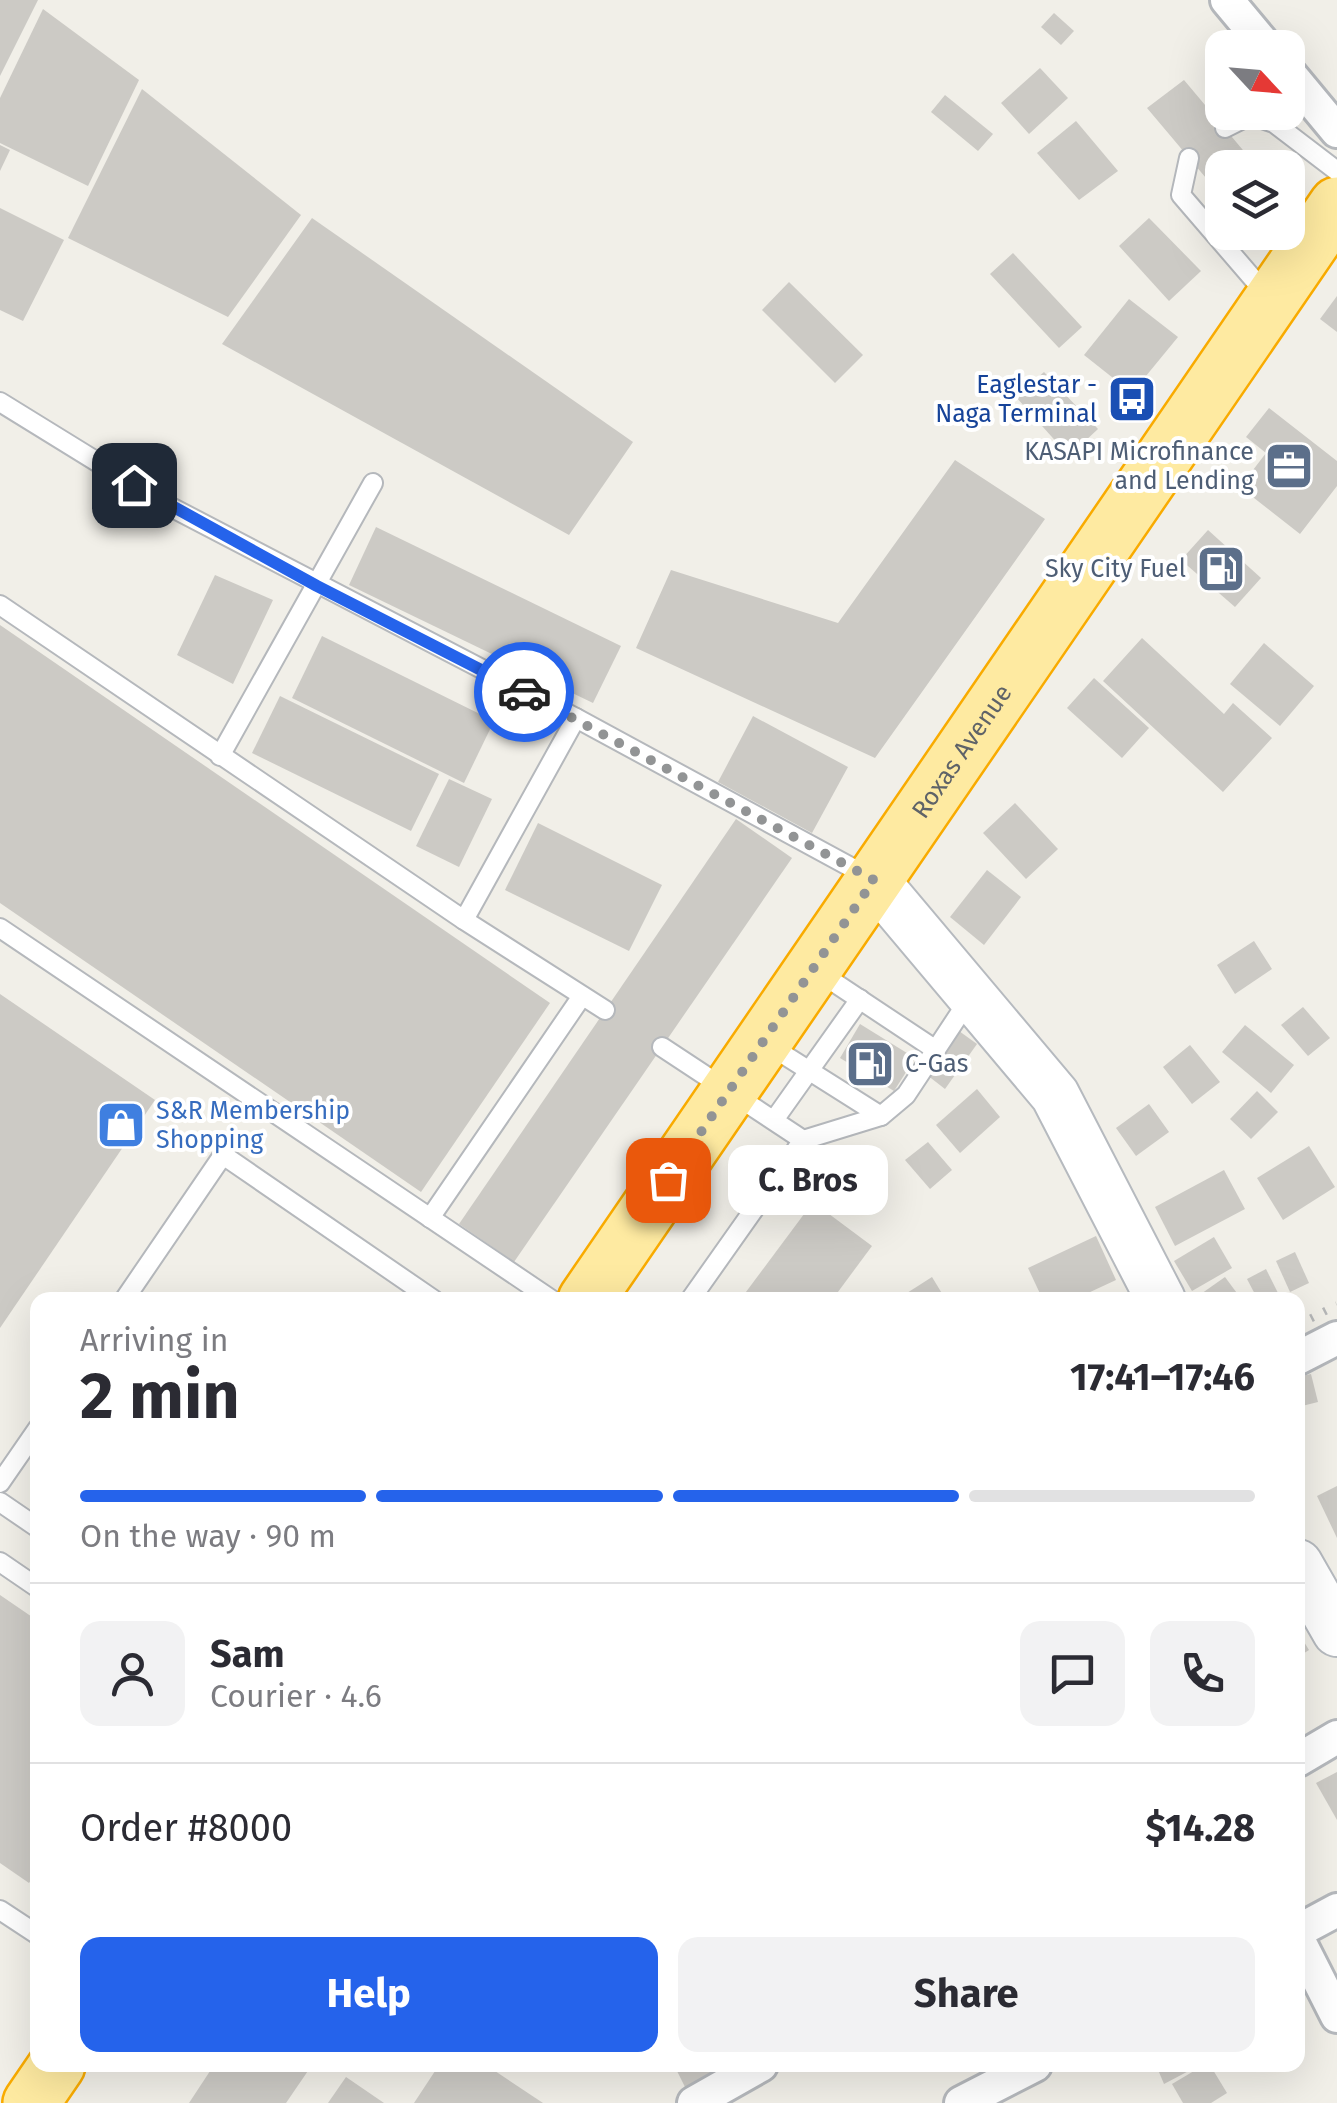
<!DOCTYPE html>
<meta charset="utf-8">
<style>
:root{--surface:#fff;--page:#f2f2f3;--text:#2b2b33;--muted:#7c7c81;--line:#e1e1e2;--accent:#2563eb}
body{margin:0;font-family:"Fira Sans",sans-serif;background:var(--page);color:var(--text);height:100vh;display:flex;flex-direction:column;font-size:38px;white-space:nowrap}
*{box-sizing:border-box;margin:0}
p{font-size:32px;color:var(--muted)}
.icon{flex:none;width:55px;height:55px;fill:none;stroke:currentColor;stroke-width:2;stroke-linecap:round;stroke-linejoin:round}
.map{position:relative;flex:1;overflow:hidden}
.details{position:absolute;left:30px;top:1292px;width:1275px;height:780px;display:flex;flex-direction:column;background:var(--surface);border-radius:20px;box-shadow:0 10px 40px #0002}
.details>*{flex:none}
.needle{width:65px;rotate:116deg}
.tools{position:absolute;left:1205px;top:30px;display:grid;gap:20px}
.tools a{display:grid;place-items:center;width:100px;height:100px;border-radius:20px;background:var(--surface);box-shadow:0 10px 40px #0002;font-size:50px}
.pin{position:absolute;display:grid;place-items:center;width:85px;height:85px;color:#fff;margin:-42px;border-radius:20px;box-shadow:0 5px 15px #0006}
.courier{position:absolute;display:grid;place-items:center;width:100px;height:100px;margin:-50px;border:8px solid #2563eb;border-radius:50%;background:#fff;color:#222;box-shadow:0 2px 12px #0007}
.bubble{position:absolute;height:70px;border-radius:20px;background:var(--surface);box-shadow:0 10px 40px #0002;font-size:32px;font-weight:700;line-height:70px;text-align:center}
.head em{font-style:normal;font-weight:700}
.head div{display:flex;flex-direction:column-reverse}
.head{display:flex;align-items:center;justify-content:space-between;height:170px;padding:0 50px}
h1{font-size:65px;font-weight:700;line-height:75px}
.bar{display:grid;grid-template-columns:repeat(4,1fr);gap:15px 10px;align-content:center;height:120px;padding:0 50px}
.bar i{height:12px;border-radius:8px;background:var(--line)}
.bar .current{background:var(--accent)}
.bar p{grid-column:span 4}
.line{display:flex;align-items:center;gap:25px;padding:0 50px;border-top:2px solid var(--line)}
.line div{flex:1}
.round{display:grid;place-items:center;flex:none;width:105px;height:105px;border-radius:20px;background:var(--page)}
.action{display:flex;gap:20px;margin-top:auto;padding:20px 50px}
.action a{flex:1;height:115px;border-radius:20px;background:var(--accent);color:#fff;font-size:40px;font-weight:700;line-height:115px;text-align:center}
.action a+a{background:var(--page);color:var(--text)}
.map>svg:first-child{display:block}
</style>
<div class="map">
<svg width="1337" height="2103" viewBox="0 0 1337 2103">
<rect width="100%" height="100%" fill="#f1efe8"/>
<g fill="#cccac5">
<polygon points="0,0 38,0 0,76"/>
<polygon points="43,9 139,80 88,186 0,143 0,98"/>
<polygon points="1054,13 1074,31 1061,45 1041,27"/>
<polygon points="1040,68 1068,98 1029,134 1001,103"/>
<polygon points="1184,80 1258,168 1222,168 1222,197 1147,108"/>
<polygon points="142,89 301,215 228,317 68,238"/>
<polygon points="945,95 993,134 978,151 931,112"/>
<polygon points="1076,121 1118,171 1079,200 1037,153"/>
<polygon points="0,145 10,150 0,171"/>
<polygon points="0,208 64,240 23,321 0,310"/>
<polygon points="312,218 633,442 569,535 222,344"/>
<polygon points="1149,218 1201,271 1169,301 1119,246"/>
<polygon points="1013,253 1082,327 1059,348 990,274"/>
<polygon points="789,282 863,355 835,383 762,310"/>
<polygon points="1337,296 1337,332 1320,319"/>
<polygon points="1129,299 1178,337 1132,393 1084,355"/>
<polygon points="1044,372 1098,429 1069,456 1016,397"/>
<polygon points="1269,408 1337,461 1337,486 1300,534 1240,487 1266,453 1246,437"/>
<polygon points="955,460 1045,519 875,758 636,648 671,570 838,623"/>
<polygon points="376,527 621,646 593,703 349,585"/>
<polygon points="1208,530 1261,578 1235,607 1181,560"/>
<polygon points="215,575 273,600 233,684 177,655"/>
<polygon points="0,625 550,1003 421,1192 0,903"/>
<polygon points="322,636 494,721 464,783 292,698"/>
<polygon points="1142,638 1224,714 1233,703 1272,738 1223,792 1103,681"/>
<polygon points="1264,643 1314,686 1280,726 1230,684"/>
<polygon points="1094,678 1149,728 1122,758 1067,708"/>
<polygon points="280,696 439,774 411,831 252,753"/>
<polygon points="753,716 848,767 812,833 718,782"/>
<polygon points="449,779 492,799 459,867 416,846"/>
<polygon points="1015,803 1058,849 1026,879 983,833"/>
<polygon points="736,819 792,858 514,1262 459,1224"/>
<polygon points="538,823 662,885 629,951 505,890"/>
<polygon points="987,870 1021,897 984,945 950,917"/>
<polygon points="1254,941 1272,969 1235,994 1217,965"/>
<polygon points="0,994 155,1100 0,1328"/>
<polygon points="1303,1007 1330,1038 1308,1056 1281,1025"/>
<polygon points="860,1024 915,1058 894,1091 840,1058"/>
<polygon points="1245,1025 1294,1065 1271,1093 1222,1052"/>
<polygon points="959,1031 977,1044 945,1089 927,1075"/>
<polygon points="1190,1045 1220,1082 1192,1104 1163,1067"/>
<polygon points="977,1089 1000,1117 960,1153 936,1125"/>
<polygon points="1257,1091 1278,1112 1251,1139 1230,1119"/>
<polygon points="1149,1104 1169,1132 1136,1156 1116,1128"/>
<polygon points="928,1142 952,1170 930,1189 905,1160"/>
<polygon points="1309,1146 1335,1187 1283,1220 1257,1178"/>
<polygon points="1224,1170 1245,1209 1175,1246 1155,1207"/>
<polygon points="813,1202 872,1246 832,1300 740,1300"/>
<polygon points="1096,1236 1116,1280 1073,1300 1043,1300 1028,1268"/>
<polygon points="1214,1237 1232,1268 1192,1291 1174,1261"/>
<polygon points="1295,1252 1309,1283 1290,1292 1276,1261"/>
<polygon points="1266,1269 1281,1299 1279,1300 1258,1300 1247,1279"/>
<polygon points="932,1277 946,1300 896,1300"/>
<polygon points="1225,1277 1242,1300 1201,1300 1198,1296"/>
<polygon points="1311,1374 1318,1402 1298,1407 1298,1377"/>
<polygon points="1337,1486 1337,1538 1317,1496"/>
<polygon points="0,1595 38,1621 38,1870 29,1883 0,1863"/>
<polygon points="1298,1632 1309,1650 1298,1657"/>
<polygon points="1337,1772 1337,1820 1316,1783"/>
<polygon points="214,2065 312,2065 286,2103 189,2103"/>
<polygon points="439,2065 486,2065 543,2103 414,2103"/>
<polygon points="674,2065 731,2065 690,2097"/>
<polygon points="1156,2065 1200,2065 1164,2084"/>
<polygon points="1204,2065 1210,2065 1227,2093 1211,2103 1183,2103 1172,2084"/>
<polygon points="346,2077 384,2103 328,2103"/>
</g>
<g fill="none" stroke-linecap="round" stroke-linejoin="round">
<g stroke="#b5b8bc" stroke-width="22">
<g id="service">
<polyline points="1225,128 1251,115 1274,123 1337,171"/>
<polyline points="1189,158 1181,195 1267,295"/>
<polyline points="0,402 167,505 576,718 869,877"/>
<polyline points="0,605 464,920 605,1010"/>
<polyline points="220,756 373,483"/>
<polyline points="464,920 576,718"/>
<polyline points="0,928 552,1300"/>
<polyline points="820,973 936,1050"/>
<polyline points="767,1044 881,1116"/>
<polyline points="662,1047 803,1140"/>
<polyline points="774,1120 860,999"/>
<polyline points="430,1218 582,996"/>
<polyline points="124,1300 223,1155 434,1300"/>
<polyline points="690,1300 803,1140 881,1116 906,1095 970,998"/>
<polyline points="0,1483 38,1428"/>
<polyline points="0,1502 38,1528"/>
<polyline points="0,1562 38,1588"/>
<polyline points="0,1910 38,1935"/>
</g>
</g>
<g stroke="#b5b8bc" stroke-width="38">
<g id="minor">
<polyline points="1227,0 1267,48"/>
<polyline points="1288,72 1337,131"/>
<polyline points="1298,1358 1337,1338"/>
<polyline points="1298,1760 1337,1737"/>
<polyline points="1298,1931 1337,1910"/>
<polyline points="1298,1939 1337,2016"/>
<polyline points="694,2103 761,2065"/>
<polyline points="961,2103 1035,2065"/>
</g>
</g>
<g stroke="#b6babf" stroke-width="52">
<g id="secondary">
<polyline points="874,880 1055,1095 1161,1300"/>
<polyline points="1298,1564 1337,1632"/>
</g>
</g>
<g stroke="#f9ab00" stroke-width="60">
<g id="trunk">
<path id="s1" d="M586 1300 1337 205"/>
<polyline points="31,2103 57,2065"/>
</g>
</g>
<use href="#service" stroke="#fff" stroke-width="18"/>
<use href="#minor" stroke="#fff" stroke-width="32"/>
<use href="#secondary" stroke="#fff" stroke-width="48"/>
<use href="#trunk" stroke="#feeaa1" stroke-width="55"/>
<polyline stroke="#b6b7b8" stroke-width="8" stroke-dasharray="2.5 12" stroke-linecap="butt" points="1298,1325 1337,1305"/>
</g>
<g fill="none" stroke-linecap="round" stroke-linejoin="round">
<polyline stroke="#929495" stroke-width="10" stroke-dasharray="0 18" points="524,692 874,880 668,1180"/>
<polyline stroke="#2563eb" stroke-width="12" points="134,485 317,586 524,692"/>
</g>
<defs>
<g id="bus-square" transform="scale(2.5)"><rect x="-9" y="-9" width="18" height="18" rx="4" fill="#1a4fb4" stroke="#fff"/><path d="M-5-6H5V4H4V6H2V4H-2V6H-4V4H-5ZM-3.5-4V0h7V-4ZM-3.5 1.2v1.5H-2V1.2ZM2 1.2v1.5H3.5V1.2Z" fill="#fff"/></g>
<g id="office-square" transform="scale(2.5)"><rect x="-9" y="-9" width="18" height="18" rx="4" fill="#5c6f8a" stroke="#fff"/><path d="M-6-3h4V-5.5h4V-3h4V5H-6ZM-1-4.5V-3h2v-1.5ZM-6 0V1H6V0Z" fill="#fff"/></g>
<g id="fuel-square" transform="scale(2.5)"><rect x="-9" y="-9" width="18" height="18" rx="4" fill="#5c6f8a" stroke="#fff"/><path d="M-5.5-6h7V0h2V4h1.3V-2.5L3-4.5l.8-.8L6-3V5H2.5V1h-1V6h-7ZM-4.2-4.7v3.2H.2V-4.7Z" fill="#fff"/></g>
<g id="shop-square" transform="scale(2.5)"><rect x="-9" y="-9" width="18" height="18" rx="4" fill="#3f7fe0" stroke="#fff"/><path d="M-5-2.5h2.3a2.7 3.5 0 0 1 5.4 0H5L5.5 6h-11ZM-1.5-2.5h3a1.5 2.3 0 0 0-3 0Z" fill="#fff"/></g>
</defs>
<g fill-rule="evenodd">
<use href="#bus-square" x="1132" y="399"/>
<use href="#office-square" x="1289" y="466"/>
<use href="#fuel-square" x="1221" y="569"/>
<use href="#fuel-square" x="870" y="1064"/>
<use href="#shop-square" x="121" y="1125"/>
</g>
<g text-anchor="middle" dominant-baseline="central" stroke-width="8" stroke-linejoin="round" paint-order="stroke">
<g font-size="25" fill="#164399" stroke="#fff" text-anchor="end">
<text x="1097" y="385">Eaglestar -<tspan x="1097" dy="29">Naga Terminal</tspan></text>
</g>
<g font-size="25" fill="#4e5e75" stroke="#fff" text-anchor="end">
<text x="1254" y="452">KASAPI Microfinance<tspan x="1254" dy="29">and Lending</tspan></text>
<text x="1186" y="569">Sky City Fuel</text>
<text x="905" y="1064" text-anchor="start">C-Gas</text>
</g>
<g font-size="25" fill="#5f6368" stroke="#fff">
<text stroke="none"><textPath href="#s1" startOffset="665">Roxas Avenue</textPath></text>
</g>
<g font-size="25" fill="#366cbe" stroke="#fff" text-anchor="start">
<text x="156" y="1111">S&amp;R Membership<tspan x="156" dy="29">Shopping</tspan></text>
</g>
</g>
</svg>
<div class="tools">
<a><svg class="needle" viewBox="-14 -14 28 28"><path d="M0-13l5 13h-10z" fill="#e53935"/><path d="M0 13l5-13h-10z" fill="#7c7c81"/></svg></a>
<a><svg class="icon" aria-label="layers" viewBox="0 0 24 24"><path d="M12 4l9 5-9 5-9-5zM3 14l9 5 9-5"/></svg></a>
</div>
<div class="pin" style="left:668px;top:1180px;background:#ea580c"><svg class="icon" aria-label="bag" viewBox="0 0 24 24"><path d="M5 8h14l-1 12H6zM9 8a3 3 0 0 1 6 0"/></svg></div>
<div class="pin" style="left:134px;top:485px;background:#1f2937"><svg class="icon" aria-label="home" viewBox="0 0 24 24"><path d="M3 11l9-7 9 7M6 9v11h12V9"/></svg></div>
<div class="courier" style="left:524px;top:692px"><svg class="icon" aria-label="car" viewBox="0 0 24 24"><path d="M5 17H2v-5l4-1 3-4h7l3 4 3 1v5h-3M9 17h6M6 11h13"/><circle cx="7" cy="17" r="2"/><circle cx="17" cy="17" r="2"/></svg></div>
<div class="bubble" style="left:728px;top:1145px;width:160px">C. Bros</div>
<section class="details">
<div class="head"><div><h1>2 min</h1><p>Arriving in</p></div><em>17:41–17:46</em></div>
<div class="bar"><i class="current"></i><i class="current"></i><i class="current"></i><i></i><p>On the way · 90 m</p></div>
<div class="line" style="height:180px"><a class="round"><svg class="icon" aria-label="person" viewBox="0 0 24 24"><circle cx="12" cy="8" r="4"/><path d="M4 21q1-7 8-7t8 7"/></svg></a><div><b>Sam</b><p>Courier · 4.6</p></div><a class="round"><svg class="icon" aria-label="chat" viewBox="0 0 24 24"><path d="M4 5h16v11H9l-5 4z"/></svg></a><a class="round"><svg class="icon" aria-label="phone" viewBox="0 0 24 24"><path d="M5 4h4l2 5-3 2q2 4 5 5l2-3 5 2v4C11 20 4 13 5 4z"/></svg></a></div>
<div class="line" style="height:130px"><div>Order #8000</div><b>$14.28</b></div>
<div class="action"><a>Help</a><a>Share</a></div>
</section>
</div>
